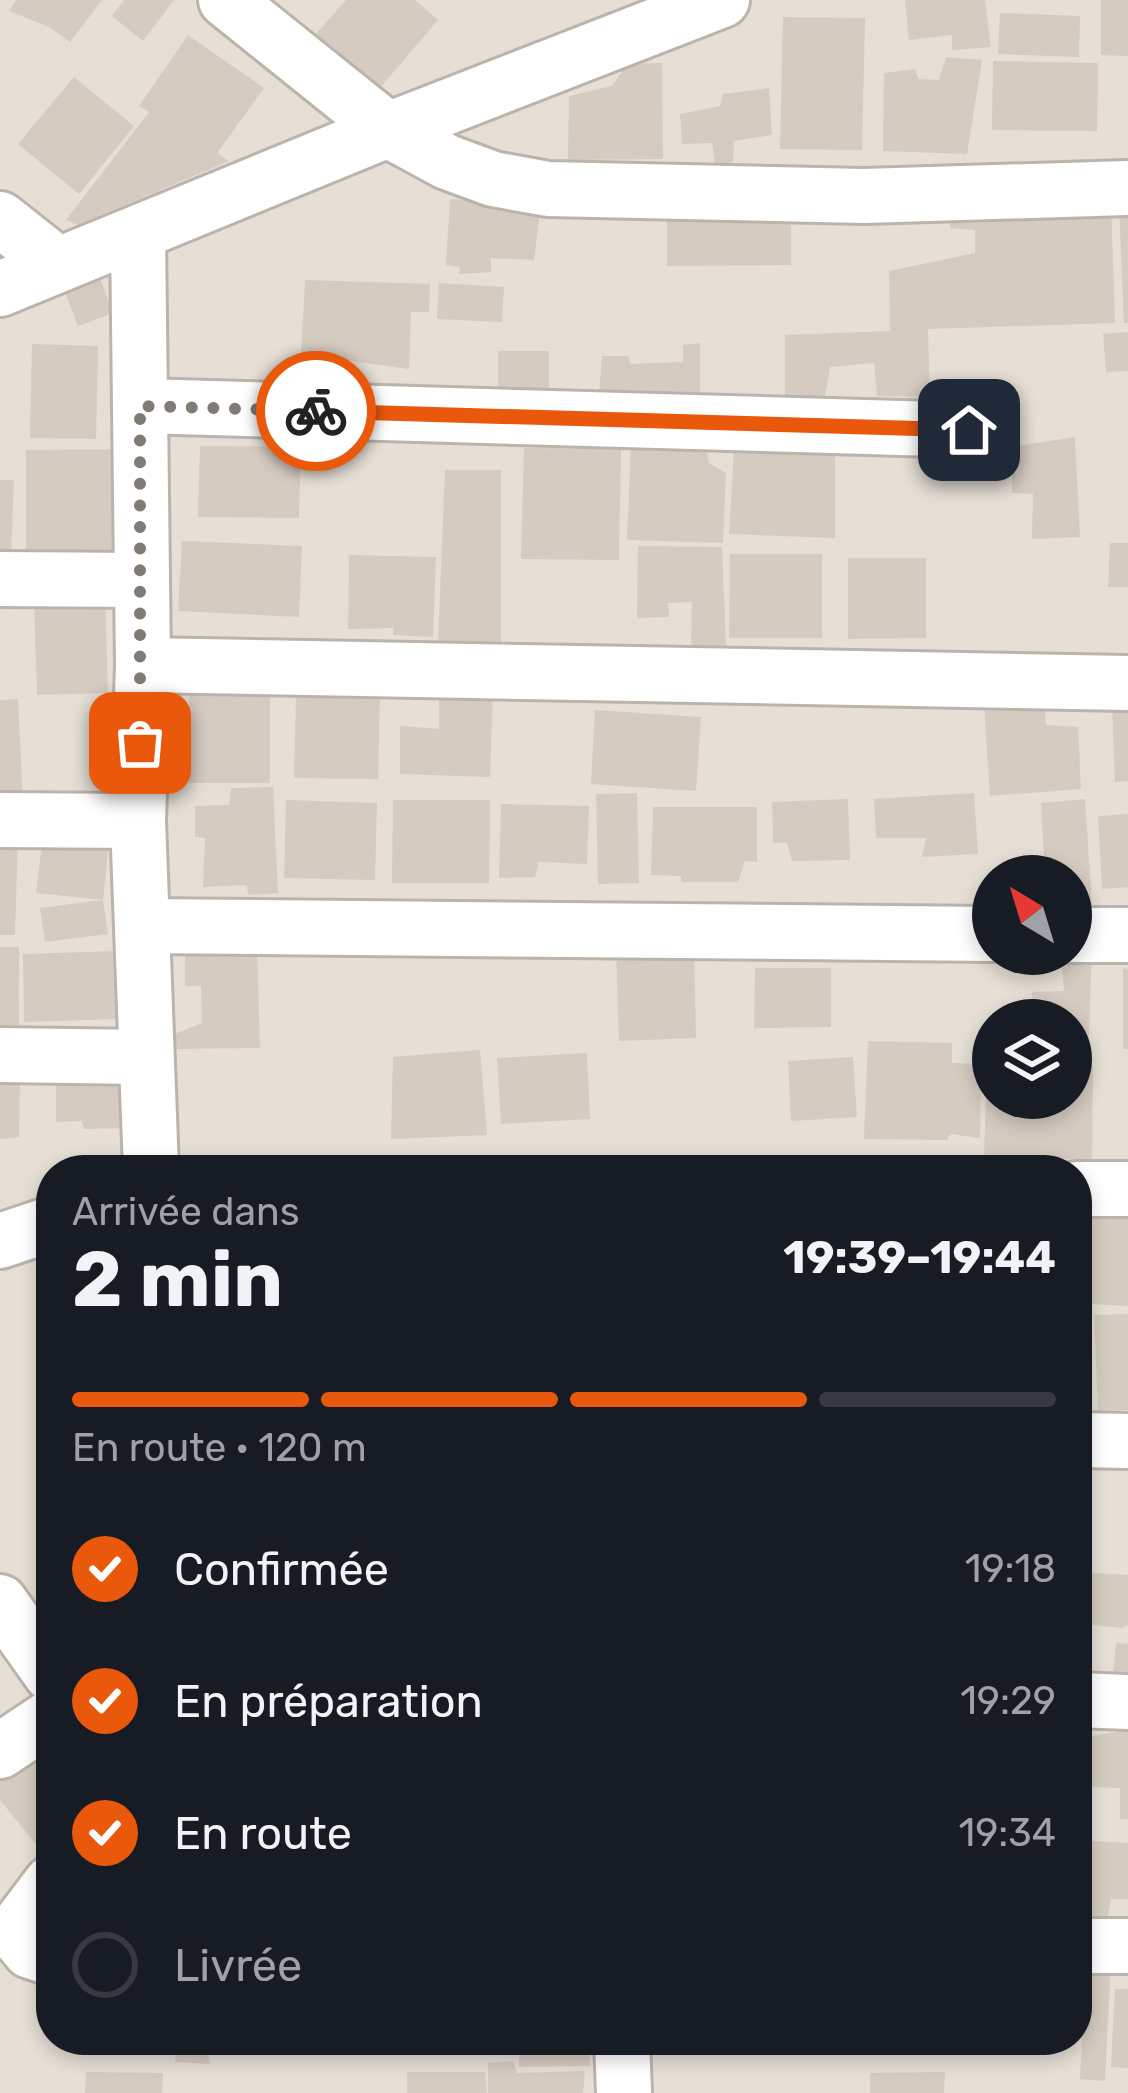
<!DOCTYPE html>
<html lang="fr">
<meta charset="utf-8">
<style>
:root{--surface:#171b24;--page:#20242c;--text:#f1f3f6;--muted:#9ea1a6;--line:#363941;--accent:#ea580c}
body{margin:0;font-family:Rubik,sans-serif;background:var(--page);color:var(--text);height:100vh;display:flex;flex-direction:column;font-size:45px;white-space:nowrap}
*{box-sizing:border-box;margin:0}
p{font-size:39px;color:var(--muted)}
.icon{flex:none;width:66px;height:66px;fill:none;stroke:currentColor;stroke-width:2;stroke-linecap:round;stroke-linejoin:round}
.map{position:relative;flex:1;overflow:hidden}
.side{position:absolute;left:36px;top:1155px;width:1056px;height:900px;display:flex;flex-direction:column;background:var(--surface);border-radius:48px;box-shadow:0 6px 18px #0003}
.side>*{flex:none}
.needle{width:78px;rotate:322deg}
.buttons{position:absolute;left:972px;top:855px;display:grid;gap:24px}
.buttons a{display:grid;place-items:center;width:120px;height:120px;border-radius:50%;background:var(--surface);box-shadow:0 6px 18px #0003;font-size:60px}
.pin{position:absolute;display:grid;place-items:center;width:102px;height:102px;color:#fff;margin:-51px;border-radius:24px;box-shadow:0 6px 18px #0006}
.courier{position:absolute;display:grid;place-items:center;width:120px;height:120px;margin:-60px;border:9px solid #ea580c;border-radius:50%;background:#fff;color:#222;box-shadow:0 3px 15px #0007}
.head em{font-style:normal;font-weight:700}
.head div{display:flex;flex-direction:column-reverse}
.head{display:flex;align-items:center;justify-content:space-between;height:204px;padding:0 36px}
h1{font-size:78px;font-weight:700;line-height:90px}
.bar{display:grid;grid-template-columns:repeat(4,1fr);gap:18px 12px;align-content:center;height:144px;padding:0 36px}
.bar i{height:15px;border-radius:9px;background:var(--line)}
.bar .on{background:var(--accent)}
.bar p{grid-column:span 4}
ol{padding:0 36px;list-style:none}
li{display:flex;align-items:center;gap:36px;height:132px}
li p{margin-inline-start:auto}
li .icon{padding:12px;border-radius:50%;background:var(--accent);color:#fff;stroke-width:4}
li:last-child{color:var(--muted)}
li i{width:66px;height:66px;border:6px solid var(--line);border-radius:50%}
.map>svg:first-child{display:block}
</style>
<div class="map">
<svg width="1128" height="2093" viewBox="0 0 1128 2093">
<rect width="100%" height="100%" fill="#f2ede8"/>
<path fill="#e5dfd6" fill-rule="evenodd" d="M0 0H1128V2093H0ZM993 876H1071V954H993ZM993 1020H1071V1098H993ZM51 1170H1077V2040H51Z"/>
<g fill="#d5cbc1">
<polygon points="16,0 102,0 70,42 49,27 9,11"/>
<polygon points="124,0 174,0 143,41 112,16"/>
<polygon points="346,0 415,0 438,20 379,89 316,34"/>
<polygon points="905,0 985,0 991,47 952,50 952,35 909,40"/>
<polygon points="1101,0 1128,0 1128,56 1101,55"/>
<polygon points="1000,13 1080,16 1079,57 998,54"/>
<polygon points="783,17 865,18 862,150 780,149"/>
<polygon points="188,35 264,88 217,153 229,161 78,225 66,220 149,112 139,106"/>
<polygon points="946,57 982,60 967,154 883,151 884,73 915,69 918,79 939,80"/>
<polygon points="993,61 1098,63 1097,131 992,130"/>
<polygon points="662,63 663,159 568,160 569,96 612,86 627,64"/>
<polygon points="74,77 134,126 79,194 18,144"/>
<polygon points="769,88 772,135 734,141 733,162 715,166 712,143 682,144 680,114 720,106 723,94"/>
<polygon points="450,199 541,204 534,260 491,258 491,272 459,274 460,267 446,265"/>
<polygon points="1111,200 1115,323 928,329 930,397 877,396 874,363 830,367 825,396 785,397 785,335 890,331 889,271 975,253 975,230 950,228 952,210"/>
<polygon points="667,203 791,203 791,265 667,266"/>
<polygon points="1119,205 1128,205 1128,323 1124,323"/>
<polygon points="99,276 113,313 78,326 64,290"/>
<polygon points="305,280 430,284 429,312 411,312 409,369 301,354"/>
<polygon points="439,283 504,287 502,322 437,319"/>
<polygon points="1128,332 1128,371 1106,372 1103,334"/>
<polygon points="700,343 700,408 598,409 602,356 629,356 630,364 683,362 683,345"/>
<polygon points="32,344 98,346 96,439 30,438"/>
<rect x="498" y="351" width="51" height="49"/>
<polygon points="1075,437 1080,537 1032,539 1033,494 1012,493 1012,447"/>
<polygon points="631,444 706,445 709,463 726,473 723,543 627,540"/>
<polygon points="200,446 301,447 299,518 198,517"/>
<polygon points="524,448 621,449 619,560 521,559"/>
<polygon points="122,449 121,559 26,559 26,450"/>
<polygon points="734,449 835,449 835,538 729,534"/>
<polygon points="445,470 501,470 501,647 438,645"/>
<polygon points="0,480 14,480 11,555 0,555"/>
<polygon points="182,541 302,546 299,617 178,611"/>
<polygon points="1110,543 1128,543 1128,587 1108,587"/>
<polygon points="638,546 722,547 726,648 691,647 692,602 668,603 669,617 637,618"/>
<polygon points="730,554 822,554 822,638 729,638"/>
<polygon points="349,555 436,557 433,637 393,635 394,628 348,629"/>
<polygon points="848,558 926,558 926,638 848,639"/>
<polygon points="105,595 108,693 37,695 34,598"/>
<polygon points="439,689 493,691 490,777 400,774 400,726 439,729"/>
<rect x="189" y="696" width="81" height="87"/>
<polygon points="296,696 380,698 378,779 294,778"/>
<polygon points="18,699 23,804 0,805 0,700"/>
<polygon points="1044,700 1046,725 1078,727 1081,789 990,796 984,704"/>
<polygon points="1128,705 1128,781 1115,782 1112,706"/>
<polygon points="595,710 701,717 696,791 591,784"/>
<polygon points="273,787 278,893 249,895 246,885 203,887 205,838 195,837 195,806 229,805 231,788"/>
<polygon points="637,793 639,883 598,884 596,794"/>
<polygon points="974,793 978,854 922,857 926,838 876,838 874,799"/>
<polygon points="848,799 850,860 792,861 787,843 773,842 772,802"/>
<polygon points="1085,799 1092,905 1071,906 1071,876 1045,876 1041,803"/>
<polygon points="286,800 377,803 375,880 284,878"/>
<polygon points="393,800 490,800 489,883 392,883"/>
<polygon points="501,804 589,806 587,864 539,862 535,877 499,878"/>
<polygon points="653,807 757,807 757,862 745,861 738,882 681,882 681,876 651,875"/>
<polygon points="1128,814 1128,887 1102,889 1098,816"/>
<polygon points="0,836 18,836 15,935 0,935"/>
<polygon points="43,837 109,843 103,900 36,893"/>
<polygon points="103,900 108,934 45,942 40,908"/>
<rect x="0" y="947" width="19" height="88"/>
<polygon points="694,948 696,1038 619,1041 616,950"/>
<polygon points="257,949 260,1048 170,1049 172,1035 202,1023 201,986 185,986 185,953"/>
<polygon points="1092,950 1088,1058 1071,1057 1071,1020 1031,1020 1032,992 1064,991 1061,954"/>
<polygon points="118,951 120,1019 24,1022 23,954"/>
<polygon points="755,968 831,968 831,1027 754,1028"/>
<polygon points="1123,968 1128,969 1128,1049 1123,1049"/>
<polygon points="868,1041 952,1043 952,1063 981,1064 980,1138 950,1134 947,1140 864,1139"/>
<polygon points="480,1050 487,1135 391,1139 393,1057"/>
<polygon points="587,1053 590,1119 501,1124 497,1058"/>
<polygon points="853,1057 857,1117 791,1121 788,1061"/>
<polygon points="987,1062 993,1062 993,1098 1071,1098 1071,1064 1093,1065 1092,1159 984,1158"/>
<polygon points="128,1074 129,1128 84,1129 82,1121 56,1122 56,1075"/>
<polygon points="0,1084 20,1084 19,1137 0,1139"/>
<polygon points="1128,1213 1128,1306 1092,1304 1091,1214"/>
<polygon points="1128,1314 1128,1410 1098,1411 1094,1315"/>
<polygon points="1077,1327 1091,1328 1090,1400 1077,1400"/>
<polygon points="1081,1572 1128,1575 1128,1625 1122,1628 1077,1623"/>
<polygon points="1116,1643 1128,1644 1128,1676 1113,1675"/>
<polygon points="1128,1730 1128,1819 1120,1819 1120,1788 1092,1787 1092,1736"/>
<polygon points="41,1742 51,1754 51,1838 39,1848 0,1800 0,1776"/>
<polygon points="1077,1840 1128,1843 1128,1899 1111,1899 1108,1917 1077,1919"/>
<polygon points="1086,1964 1111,1965 1105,2081 1080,2079"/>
<polygon points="1115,1989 1128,1989 1128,2068 1111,2067"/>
<polygon points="176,2040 287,2040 287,2052 208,2053 210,2064 175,2062"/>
<polygon points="414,2040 503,2040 503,2047 414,2048"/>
<polygon points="519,2040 590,2040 590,2066 519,2067"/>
<polygon points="513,2061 517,2073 585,2071 583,2093 488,2093 488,2063"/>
<polygon points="86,2072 163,2073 162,2093 85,2093"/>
<polygon points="407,2072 485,2072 487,2093 407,2093"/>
<polygon points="945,2072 944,2093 870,2093 870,2073"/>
</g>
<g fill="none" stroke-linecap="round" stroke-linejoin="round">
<g stroke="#bcb4ab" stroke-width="60">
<g id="minor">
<polyline points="226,0 388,130 447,162 493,179 548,189 864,196 1128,188"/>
<polyline points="0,219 58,265"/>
<polyline points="138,233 143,665 138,821 151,1170"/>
<polyline points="0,289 388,130 722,0"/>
<polyline points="140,406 969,430"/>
<polyline points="0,579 141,580"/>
<polyline points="143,665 1128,683"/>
<polyline points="0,820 138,821"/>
<polyline points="143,926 993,934"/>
<polyline points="1071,935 1128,935"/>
<polyline points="0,1055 144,1057"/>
<polyline points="1077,1189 1128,1189"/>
<polyline points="0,1241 51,1224"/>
<polyline points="1077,1440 1128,1441"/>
<polyline points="0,1602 51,1674"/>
<polyline points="1077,1700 1128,1702"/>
<polyline points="0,1751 51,1717"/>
<polyline points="51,1883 20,1924 20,1939 30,1951 51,1958"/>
<polyline points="1077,1946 1128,1946"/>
<polyline points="622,2040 624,2093"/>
</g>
</g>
<use href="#minor" stroke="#fff" stroke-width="54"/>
</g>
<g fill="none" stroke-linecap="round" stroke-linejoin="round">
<polyline stroke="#817b75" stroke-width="12" stroke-dasharray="0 21.6" points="140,743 140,406 316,411"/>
<polyline stroke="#ea580c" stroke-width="15" points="316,411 969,430"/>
</g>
</svg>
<div class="buttons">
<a><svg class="needle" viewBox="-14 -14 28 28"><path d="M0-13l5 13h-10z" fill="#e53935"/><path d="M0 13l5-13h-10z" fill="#9ea1a6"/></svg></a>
<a><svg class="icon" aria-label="layers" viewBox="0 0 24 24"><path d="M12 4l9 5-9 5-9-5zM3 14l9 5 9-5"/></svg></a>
</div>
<div class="pin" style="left:140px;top:743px;background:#ea580c"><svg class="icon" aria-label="bag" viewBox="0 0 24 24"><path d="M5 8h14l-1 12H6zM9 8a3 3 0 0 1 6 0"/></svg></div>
<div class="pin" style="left:969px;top:430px;background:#1f2937"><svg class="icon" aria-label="home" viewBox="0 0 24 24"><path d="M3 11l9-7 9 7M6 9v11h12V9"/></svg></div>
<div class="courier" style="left:316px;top:411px"><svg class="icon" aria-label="bike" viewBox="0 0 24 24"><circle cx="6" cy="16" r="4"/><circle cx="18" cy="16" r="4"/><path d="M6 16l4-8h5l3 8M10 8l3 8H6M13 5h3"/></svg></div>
<section class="side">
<div class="head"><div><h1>2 min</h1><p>Arrivée dans</p></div><em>19:39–19:44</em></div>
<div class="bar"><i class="on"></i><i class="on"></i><i class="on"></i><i></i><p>En route · 120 m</p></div>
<ol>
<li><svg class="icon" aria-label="check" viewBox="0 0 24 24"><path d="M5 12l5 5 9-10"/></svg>Confirmée<p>19:18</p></li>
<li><svg class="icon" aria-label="check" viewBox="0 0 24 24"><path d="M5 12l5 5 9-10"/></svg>En préparation<p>19:29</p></li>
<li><svg class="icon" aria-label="check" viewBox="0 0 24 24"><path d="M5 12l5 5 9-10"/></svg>En route<p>19:34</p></li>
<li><i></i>Livrée</li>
</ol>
</section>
</div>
